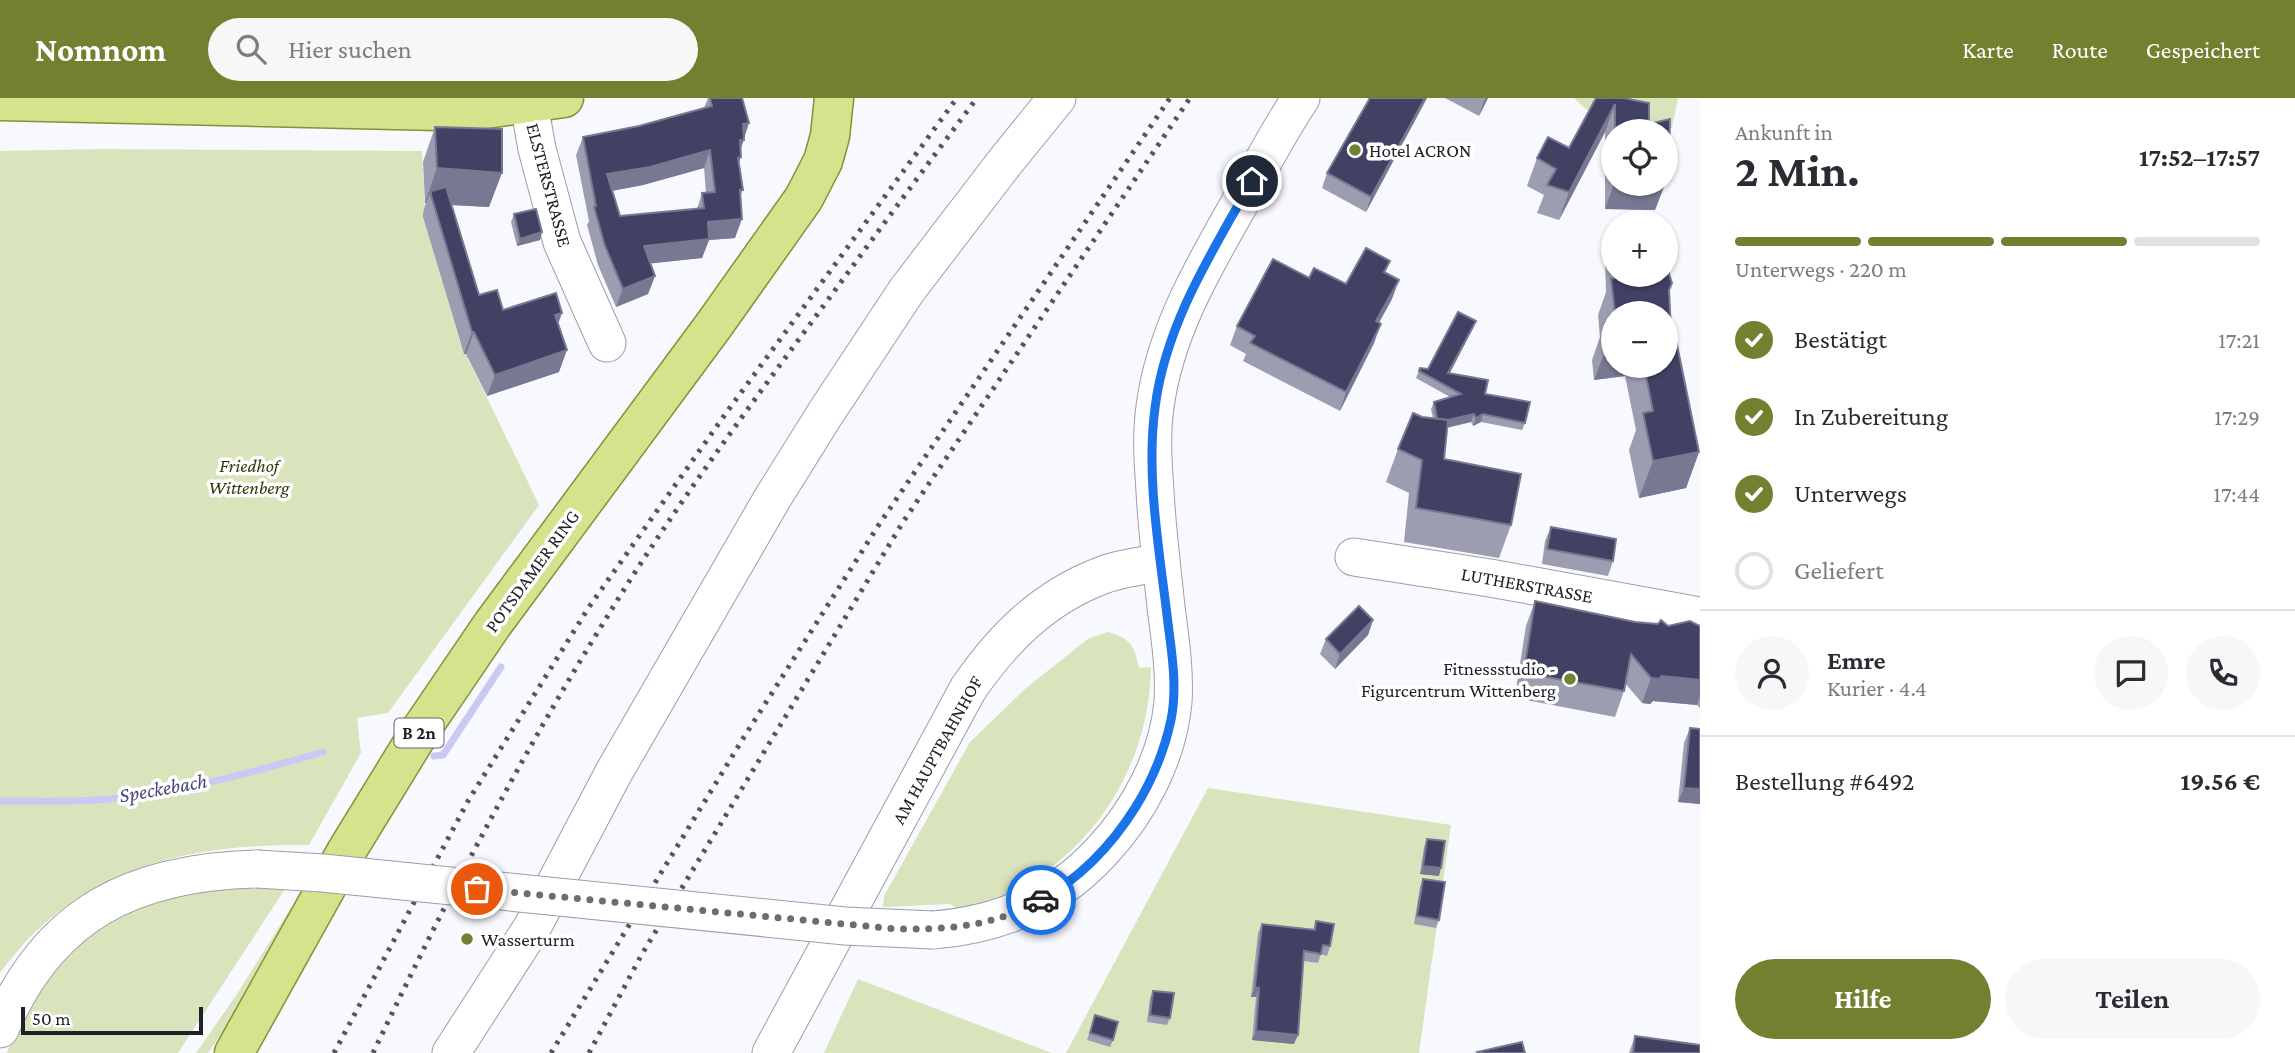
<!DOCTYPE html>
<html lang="de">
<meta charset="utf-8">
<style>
:root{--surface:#fff;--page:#f7f7f7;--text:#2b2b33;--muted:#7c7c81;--line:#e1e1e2;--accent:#72812f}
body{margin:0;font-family:"Crimson Pro",serif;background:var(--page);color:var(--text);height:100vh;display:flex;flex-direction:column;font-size:26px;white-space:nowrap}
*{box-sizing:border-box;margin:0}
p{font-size:23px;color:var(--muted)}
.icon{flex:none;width:38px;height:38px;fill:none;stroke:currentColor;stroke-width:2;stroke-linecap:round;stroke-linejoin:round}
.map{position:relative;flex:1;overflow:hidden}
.details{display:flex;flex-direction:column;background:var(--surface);width:595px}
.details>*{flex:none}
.controls{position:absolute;left:1601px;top:21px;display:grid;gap:14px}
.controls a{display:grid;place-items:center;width:77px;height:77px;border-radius:50%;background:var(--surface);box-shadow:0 2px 5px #0004;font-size:35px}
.scale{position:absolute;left:21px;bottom:18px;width:182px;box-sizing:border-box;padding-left:7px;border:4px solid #212227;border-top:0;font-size:19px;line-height:24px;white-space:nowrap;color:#212227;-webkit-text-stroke:5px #fff;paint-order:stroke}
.pin{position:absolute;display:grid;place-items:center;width:60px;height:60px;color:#fff;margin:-30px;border:4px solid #fff;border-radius:50%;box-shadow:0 2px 7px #0007}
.courier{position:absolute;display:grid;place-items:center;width:70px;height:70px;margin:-35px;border:5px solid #1a73e8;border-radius:50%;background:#fff;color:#222;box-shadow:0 2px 9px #0007}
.overview em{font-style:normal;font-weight:700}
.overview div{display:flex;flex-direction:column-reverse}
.overview{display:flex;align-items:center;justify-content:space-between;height:119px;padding:0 35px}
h1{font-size:46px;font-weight:700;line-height:52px}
.bar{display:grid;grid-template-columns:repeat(4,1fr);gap:10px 7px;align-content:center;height:84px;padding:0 35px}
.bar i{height:9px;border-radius:5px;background:var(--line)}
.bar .active{background:var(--accent)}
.bar p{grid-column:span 4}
.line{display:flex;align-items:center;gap:18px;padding:0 35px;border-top:2px solid var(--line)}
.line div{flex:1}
.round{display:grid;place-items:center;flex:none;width:74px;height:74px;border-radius:37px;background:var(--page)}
ol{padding:0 35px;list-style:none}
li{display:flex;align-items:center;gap:21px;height:77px}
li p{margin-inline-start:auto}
li .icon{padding:7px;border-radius:50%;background:var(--accent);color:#fff;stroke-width:4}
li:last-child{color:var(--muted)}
li i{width:38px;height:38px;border:4px solid var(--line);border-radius:50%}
.cta{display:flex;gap:14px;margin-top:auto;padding:14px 35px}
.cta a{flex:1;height:80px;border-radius:42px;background:var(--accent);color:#fff;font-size:28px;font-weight:700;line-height:80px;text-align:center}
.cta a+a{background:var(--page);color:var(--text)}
header{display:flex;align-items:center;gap:42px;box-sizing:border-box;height:98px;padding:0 35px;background:var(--accent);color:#fff}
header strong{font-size:33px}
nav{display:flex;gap:38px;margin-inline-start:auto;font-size:24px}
.search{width:490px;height:63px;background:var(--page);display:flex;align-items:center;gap:18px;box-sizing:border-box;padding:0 24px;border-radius:38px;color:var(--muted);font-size:26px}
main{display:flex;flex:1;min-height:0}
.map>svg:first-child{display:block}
</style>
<header>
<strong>Nomnom</strong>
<div class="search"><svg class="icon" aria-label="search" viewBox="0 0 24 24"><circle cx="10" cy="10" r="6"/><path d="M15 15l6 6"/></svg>Hier suchen</div>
<nav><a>Karte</a><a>Route</a><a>Gespeichert</a></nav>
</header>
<main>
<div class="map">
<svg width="1700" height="955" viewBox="0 0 1700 955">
<rect width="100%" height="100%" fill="#f8f9fe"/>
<g fill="#dae4bc">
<path d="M1574 0H1678L1672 30C1632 29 1604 32 1574 0Z"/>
<path d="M100 51 422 53 426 129 460 244 539 407 388 615 357 620 361 655 309 747C206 746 109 761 31 838 20 849 10 862 0 875V53Z"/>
<path d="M1108 534C1131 541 1134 547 1139 570L1151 569C1150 663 1096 755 1009 794 993 802 974 805 958 811L950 806 883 809 884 798 970 644 1025 591 1089 540Z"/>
<polygon points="1208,690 1451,727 1419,955 1066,955"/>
<path d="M219 791H285L178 955H7C15 932 26 914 40 894 87 825 138 803 219 791Z"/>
<polygon points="302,792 310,793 239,910 208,955 196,955 237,896"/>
<polygon points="858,881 1052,955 824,955"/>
</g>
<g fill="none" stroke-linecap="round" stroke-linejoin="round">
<g stroke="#c8caf3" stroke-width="7">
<polyline points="434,658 443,657 501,569"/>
<path d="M0 703C32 703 65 704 97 702 174 696 250 675 323 654"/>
</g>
<g stroke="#9c9daa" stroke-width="39">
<g id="minor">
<polyline points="529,6 537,51 562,144 607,245"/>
<polyline points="1354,459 1490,480 1700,518"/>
<path d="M933 832C999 827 1056 803 1101 754 1139 714 1168 659 1173 604 1175 572 1170 540 1166 509 1162 470 1157 432 1155 393 1153 365 1151 337 1155 309 1165 231 1207 163 1245 96 1263 64 1280 31 1301 0"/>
<path d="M0 931C49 814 135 774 257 771"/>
<polyline points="451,955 533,828 614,674 772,401 825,316 907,192 1005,64 1057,0"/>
<path d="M771 955 968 591C1003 540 1044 499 1103 477 1121 470 1142 468 1161 465"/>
</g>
</g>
<g stroke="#829337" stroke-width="41">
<g id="major">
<polyline points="0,3 439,13 486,11 564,0"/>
<polyline points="234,955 346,754 422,630 492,527 714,227 804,100 823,63 830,38 834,0"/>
</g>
</g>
<use href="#minor" stroke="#fff" stroke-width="37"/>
<use href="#major" stroke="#d4e38c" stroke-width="38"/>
<g stroke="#55565b" stroke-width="5" stroke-dasharray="3.5 7" stroke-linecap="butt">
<polyline points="334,955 468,703 589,509 729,311 957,0"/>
<path d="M373 955C444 806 520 659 607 519 663 427 727 339 791 252 853 168 914 84 977 0"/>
<polyline points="551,955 744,639 880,425 1170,0"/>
<polyline points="589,955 642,856 903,424 1190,0"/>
</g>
<g stroke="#9c9daa" stroke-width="39" stroke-linecap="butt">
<polyline id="minor-bridge" points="257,771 323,775 845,828 933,832"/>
</g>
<use href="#minor-bridge" stroke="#fff" stroke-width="37"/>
</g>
<g fill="#9c9db1" fill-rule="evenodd">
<path d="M708 0H742L744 42 740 52 741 59 738 65 743 92 740 98 735 140 709 142 702 160 650 165 655 178 648 196 616 209 598 167 587 127 589 123 576 57 583 39 639 28 704 10ZM704 70 706 95H702L697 111 620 118 612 93 643 87Z"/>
<polygon points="1367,0 1427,0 1366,114 1322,90 1327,75 1369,1"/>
<polygon points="1445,0 1488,0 1479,18"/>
<polygon points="1623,0 1649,26 1666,33 1614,33 1614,86 1665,86 1655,112 1605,111 1605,34 1559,122 1537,115 1544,97 1527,88 1537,60 1569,50"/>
<polygon points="435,29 489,109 452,107 479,197 503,212 558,226 559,274 487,298 466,256 464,256 423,119 423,115 426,105 425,105 423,64"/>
<polygon points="514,116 542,134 540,142 517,148 511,124"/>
<path d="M1614 139V177H1666L1669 193 1671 233 1699 354 1686 390 1639 400 1629 352 1636 332 1625 278 1594 282 1592 262 1600 239 1598 217 1606 194 1605 163ZM1614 215H1666V268H1614Z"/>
<polygon points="1390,163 1385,175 1392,201 1379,225 1374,245 1340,313 1243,263 1246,256 1230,247 1237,228 1309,180 1346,186"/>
<polygon points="1476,223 1473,230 1450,275 1485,296 1525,325 1522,332 1481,324 1473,328 1471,324 1447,330 1444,361 1511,427 1499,460 1404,444 1409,395 1386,384 1398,351 1422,319 1433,320 1431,311 1434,304 1450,299 1416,280 1420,270 1428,271"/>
<polygon points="1551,429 1613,463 1608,478 1542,466 1545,443"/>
<polygon points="1535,503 1635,524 1668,528 1700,528 1700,610 1697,607 1653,603 1650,606 1642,605 1625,585 1624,593 1615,619 1526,602 1528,593 1516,591 1526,528"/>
<polygon points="1373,522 1368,537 1335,571 1320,556 1326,541"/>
<polygon points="1690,630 1700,706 1678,704 1684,645"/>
<polygon points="1427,741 1439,778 1420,776 1424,749"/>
<polygon points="1423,781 1439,822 1436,830 1414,826 1420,789"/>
<polygon points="1316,823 1330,848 1327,858 1321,856 1318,865 1303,863 1294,946 1252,942 1256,899 1251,899 1258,835 1262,826 1313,831"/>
<polygon points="1153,893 1170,920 1167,927 1147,924 1150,900"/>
<polygon points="1095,917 1113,942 1110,949 1087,942"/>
<polygon points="1635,938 1700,955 1629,955"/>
</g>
<g fill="#787892">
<polygon points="1425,0 1427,0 1366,114 1371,99"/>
<polygon points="1486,0 1488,0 1479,18 1484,3"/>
<polygon points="1615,6 1605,34 1559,122 1569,94"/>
<polygon points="749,25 738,60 741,59 734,78 743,26"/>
<polygon points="710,52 704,70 643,87 600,95 607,76"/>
<polygon points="437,70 502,75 489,109 433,106 431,93 426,105 425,105"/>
<polygon points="1614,86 1665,86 1655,112 1605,111"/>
<polygon points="742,121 735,140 709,142 702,160 637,167 644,148 708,124"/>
<polygon points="542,134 540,142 517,148 520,141"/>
<polygon points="655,178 648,196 616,209 623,191"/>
<polygon points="1399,182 1392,201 1369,242 1376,223"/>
<polygon points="562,215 554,237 555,217"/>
<polygon points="1476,223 1473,230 1446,282 1448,275"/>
<polygon points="1381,226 1374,245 1340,313 1346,294"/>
<polygon points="472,234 474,234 466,256 464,256"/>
<polygon points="1614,244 1614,268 1629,268 1625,278 1594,282 1608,245"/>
<polygon points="567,252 559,274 487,298 495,277"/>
<polygon points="1474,316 1471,324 1435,332 1438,325"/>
<polygon points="1483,316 1481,324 1473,328 1476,320"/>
<polygon points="1699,354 1686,390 1639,400 1653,363"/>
<polygon points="1373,522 1368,537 1335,571 1340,556"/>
<polygon points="1662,578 1700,582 1700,598 1697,607 1653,603 1650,606 1642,605 1651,580"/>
<polygon points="1684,690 1700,691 1700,706 1678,704"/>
<polygon points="1423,768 1441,770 1439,778 1420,776"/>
<polygon points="1255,889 1259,890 1256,899 1251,899"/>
<polygon points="1256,933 1298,937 1294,946 1252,942"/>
</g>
<g fill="#414164" stroke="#787892" stroke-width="2" fill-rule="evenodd">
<path d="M710 0H742L749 25 743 26 744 42H740L741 59 738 60 743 92H740L742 121 708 124 709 141 644 148 655 178 623 191 605 148 594 109 596 108 583 39 639 28 712 8ZM710 52 715 94 702 95 704 110 620 118 607 76 650 69Z"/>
<polygon points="1370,0 1425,0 1371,99 1327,75"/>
<polygon points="1596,0 1623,0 1649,5 1649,26 1670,21 1669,66 1666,67 1666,71 1666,33 1615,33 1615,6 1569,94 1547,87 1556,71 1537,60 1548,39 1569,50"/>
<polygon points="435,29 502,31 502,75 437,70"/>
<polygon points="446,89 479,197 497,192 503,212 556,195 562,215 555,217 567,252 495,277 474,234 472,234 431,97 431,93"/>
<polygon points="536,111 542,134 520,141 514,116"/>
<polygon points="1666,125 1669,176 1672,185 1669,192 1671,233 1674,232 1699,354 1653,363 1643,315 1653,313 1644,268 1666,268 1666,215 1615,215 1611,181 1621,179 1621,177 1666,177"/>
<polygon points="1366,150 1390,163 1384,174 1399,182 1376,223 1381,226 1346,294 1250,245 1255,238 1237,228 1273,161 1309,180 1314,170 1346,186"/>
<polygon points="1458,214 1476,223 1448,275 1488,282 1485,296 1530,304 1525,325 1483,316 1476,320 1474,316 1448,322 1437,321 1434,304 1461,296 1419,273 1420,270 1428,271"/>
<polygon points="1614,224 1614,244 1608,245 1605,225"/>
<polygon points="1413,315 1422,319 1448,322 1444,361 1521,376 1511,427 1416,410 1422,362 1398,351"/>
<polygon points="1551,429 1616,441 1613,463 1547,451"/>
<polygon points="1535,503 1635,524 1658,526 1661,522 1668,528 1690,523 1700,528 1700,582 1662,578 1659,581 1651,580 1631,556 1624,593 1535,577 1537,568 1525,566"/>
<polygon points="1359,508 1373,522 1340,556 1326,541"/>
<polygon points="1690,630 1700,631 1700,691 1684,690"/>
<polygon points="1427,741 1445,743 1441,770 1423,768"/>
<polygon points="1423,781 1445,784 1439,822 1417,818"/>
<polygon points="1316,823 1334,826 1330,848 1323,847 1321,856 1304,853 1298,937 1256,933 1259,890 1255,889 1262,826 1315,832"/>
<polygon points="1153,893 1174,895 1170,920 1150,917"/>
<polygon points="1095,917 1118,924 1113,942 1090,935"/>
<polygon points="1635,938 1700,947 1700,955 1633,955"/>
<polygon points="1522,944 1525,955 1478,955 1477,954"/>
</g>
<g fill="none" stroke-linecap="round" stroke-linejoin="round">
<path stroke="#6c6d72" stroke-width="7" stroke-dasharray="0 12.6" d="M477 791 897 831C947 832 996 828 1041 802"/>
<path stroke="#1a73e8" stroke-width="9" d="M1041 802C1080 780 1111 748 1135 710 1152 683 1164 654 1171 622 1178 587 1171 551 1167 517 1159 450 1146 377 1155 310 1165 227 1212 154 1252 83"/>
</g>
<g fill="#72812f" stroke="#fff" stroke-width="2.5">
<circle cx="1355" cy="52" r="7"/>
<circle cx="1570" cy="581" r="7"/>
<circle cx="467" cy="841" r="7"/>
</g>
<g text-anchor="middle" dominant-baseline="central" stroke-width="7" stroke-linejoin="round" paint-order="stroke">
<rect fill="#fff" stroke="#646468" stroke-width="2" x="394.5" y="620.5" width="49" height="29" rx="5"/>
<g font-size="18" font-weight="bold" fill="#212227">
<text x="419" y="635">B 2n</text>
</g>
<g font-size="19" fill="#212227" stroke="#fff" text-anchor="start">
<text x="1369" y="52">Hotel ACRON</text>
<text x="1556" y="570" text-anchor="end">Fitnessstudio -<tspan x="1556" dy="22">Figurcentrum Wittenberg</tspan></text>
<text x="481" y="841">Wasserturm</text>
</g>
<g font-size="19" fill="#212227" stroke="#fff">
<text transform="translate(549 87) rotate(75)">ELSTERSTRASSE</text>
<text transform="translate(532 473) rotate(-54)">POTSDAMER RING</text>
<text transform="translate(1527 487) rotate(10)">LUTHERSTRASSE</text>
<text transform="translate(937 652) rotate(-61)">AM HAUPTBAHNHOF</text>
</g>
<g font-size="19" font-style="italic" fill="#323a08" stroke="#fff">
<text x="249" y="367">Friedhof<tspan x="249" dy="22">Wittenberg</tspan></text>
</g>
<g font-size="21" font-style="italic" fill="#48477d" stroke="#fff">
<text transform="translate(163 690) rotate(-10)">Speckebach</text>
</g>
</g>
</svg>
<div class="controls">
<a><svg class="icon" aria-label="locate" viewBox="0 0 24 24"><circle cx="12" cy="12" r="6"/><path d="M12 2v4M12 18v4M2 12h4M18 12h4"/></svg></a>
<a>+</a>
<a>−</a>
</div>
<div class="scale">50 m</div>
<div class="pin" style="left:477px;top:791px;background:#ea580c"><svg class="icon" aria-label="bag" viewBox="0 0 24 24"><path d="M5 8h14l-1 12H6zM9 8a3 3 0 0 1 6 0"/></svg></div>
<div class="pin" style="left:1252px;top:83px;background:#1f2937"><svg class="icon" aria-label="home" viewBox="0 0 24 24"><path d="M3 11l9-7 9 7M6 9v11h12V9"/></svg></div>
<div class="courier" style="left:1041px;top:802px"><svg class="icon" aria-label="car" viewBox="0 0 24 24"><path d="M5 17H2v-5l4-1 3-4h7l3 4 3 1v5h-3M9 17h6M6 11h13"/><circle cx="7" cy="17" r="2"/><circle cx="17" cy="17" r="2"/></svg></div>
</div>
<section class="details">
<div class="overview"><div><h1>2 Min.</h1><p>Ankunft in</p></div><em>17:52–17:57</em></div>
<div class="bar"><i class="active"></i><i class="active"></i><i class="active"></i><i></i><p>Unterwegs · 220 m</p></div>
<ol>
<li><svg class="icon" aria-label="check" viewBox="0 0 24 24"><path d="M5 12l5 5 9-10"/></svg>Bestätigt<p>17:21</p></li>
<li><svg class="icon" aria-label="check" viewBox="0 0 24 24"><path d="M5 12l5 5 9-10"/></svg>In Zubereitung<p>17:29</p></li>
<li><svg class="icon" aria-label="check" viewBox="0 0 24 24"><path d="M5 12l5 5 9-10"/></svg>Unterwegs<p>17:44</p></li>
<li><i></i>Geliefert</li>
</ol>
<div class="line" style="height:126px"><a class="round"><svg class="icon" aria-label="person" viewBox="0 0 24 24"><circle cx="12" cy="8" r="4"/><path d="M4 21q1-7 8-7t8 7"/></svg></a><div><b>Emre</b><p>Kurier · 4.4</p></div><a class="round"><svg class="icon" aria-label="chat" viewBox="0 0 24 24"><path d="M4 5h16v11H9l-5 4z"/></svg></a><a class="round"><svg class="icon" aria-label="phone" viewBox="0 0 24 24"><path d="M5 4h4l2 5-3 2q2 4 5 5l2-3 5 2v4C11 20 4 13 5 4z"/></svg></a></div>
<div class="line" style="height:91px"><div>Bestellung #6492</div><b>19.56 €</b></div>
<div class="cta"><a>Hilfe</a><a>Teilen</a></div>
</section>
</main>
